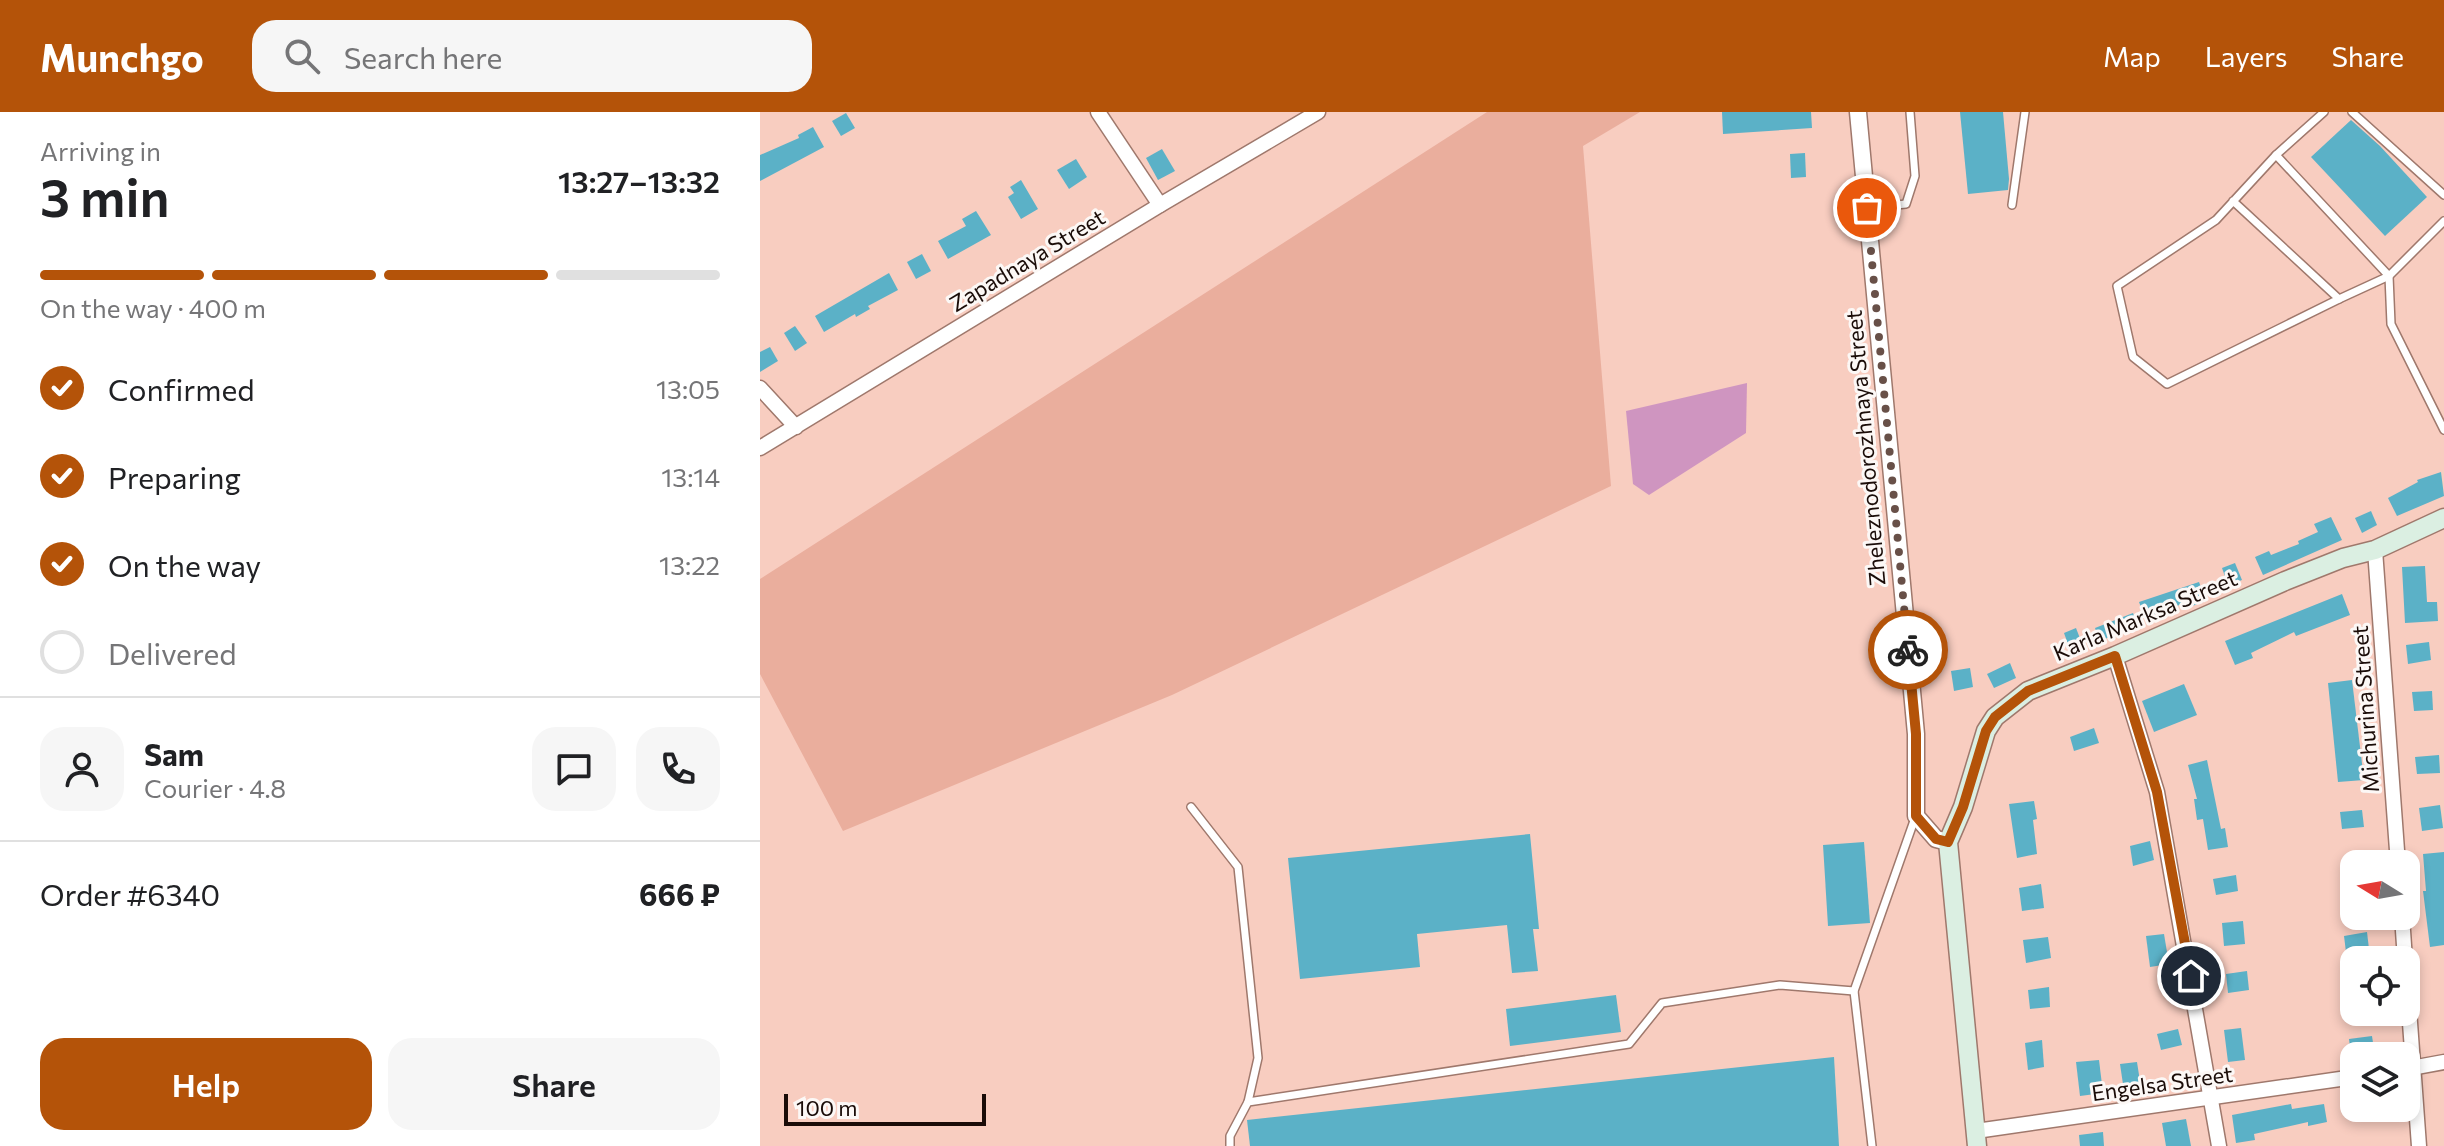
<!DOCTYPE html>
<meta charset="utf-8">
<style>
:root{--surface:#fff;--page:#f6f6f6;--text:#202124;--muted:#757577;--line:#e0e0e0;--accent:#b45309}
body{margin:0;font-family:Commissioner,sans-serif;background:var(--page);color:var(--text);height:100vh;display:flex;flex-direction:column;font-size:30px;white-space:nowrap}
*{box-sizing:border-box;margin:0}
p{font-size:26px;color:var(--muted)}
.icon{flex:none;width:44px;height:44px;fill:none;stroke:currentColor;stroke-width:2;stroke-linecap:round;stroke-linejoin:round}
.map{position:relative;flex:1;overflow:hidden}
.details{display:flex;flex-direction:column;background:var(--surface);width:760px}
.details>*{flex:none}
.needle{width:52px;rotate:281deg}
.buttons{position:absolute;left:1580px;top:738px;display:grid;gap:16px}
.buttons a{display:grid;place-items:center;width:80px;height:80px;border-radius:16px;background:var(--surface);box-shadow:0 4px 12px #0003;font-size:40px}
.scale{position:absolute;left:24px;bottom:20px;width:202px;box-sizing:border-box;padding-left:8px;border:4px solid #1a0c08;border-top:0;font-size:22px;line-height:28px;white-space:nowrap;color:#1a0c08;-webkit-text-stroke:6px #fcf8f6;paint-order:stroke}
.pin{position:absolute;display:grid;place-items:center;width:68px;height:68px;color:#fff;margin:-34px;border:4px solid #fff;border-radius:50%;box-shadow:0 2px 8px #0007}
.courier{position:absolute;display:grid;place-items:center;width:80px;height:80px;margin:-40px;border:6px solid #b45309;border-radius:50%;background:#fff;color:#222;box-shadow:0 2px 10px #0007}
.summary em{font-style:normal;font-weight:600}
.summary div{display:flex;flex-direction:column-reverse}
.summary{display:flex;align-items:center;justify-content:space-between;height:136px;padding:0 40px}
h1{font-size:52px;font-weight:600;line-height:60px}
.bar{display:grid;grid-template-columns:repeat(4,1fr);gap:12px 8px;align-content:center;height:96px;padding:0 40px}
.bar i{height:10px;border-radius:6px;background:var(--line)}
.bar .selected{background:var(--accent)}
.bar p{grid-column:span 4}
.line{display:flex;align-items:center;gap:20px;padding:0 40px;border-top:2px solid var(--line)}
.line div{flex:1}
.round{display:grid;place-items:center;flex:none;width:84px;height:84px;border-radius:24px;background:var(--page)}
ol{padding:0 40px;list-style:none}
li{display:flex;align-items:center;gap:24px;height:88px}
li p{margin-inline-start:auto}
li .icon{padding:8px;border-radius:50%;background:var(--accent);color:#fff;stroke-width:4}
li:last-child{color:var(--muted)}
li i{width:44px;height:44px;border:4px solid var(--line);border-radius:50%}
.button{display:flex;gap:16px;margin-top:auto;padding:16px 40px}
.button a{flex:1;height:92px;border-radius:24px;background:var(--accent);color:#fff;font-size:32px;font-weight:600;line-height:92px;text-align:center}
.button a+a{background:var(--page);color:var(--text)}
header{display:flex;align-items:center;gap:48px;box-sizing:border-box;height:112px;padding:0 40px;background:var(--accent);color:#fff}
header strong{font-size:38px}
nav{display:flex;gap:44px;margin-inline-start:auto;font-size:28px}
.search{width:560px;height:72px;background:var(--page);display:flex;align-items:center;gap:20px;box-sizing:border-box;padding:0 28px;border-radius:24px;color:var(--muted);font-size:30px}
main{display:flex;flex:1;min-height:0}
.map>svg:first-child{display:block}
</style>
<header>
<strong>Munchgo</strong>
<div class="search"><svg class="icon" aria-label="search" viewBox="0 0 24 24"><circle cx="10" cy="10" r="6"/><path d="M15 15l6 6"/></svg>Search here</div>
<nav><a>Map</a><a>Layers</a><a>Share</a></nav>
</header>
<main>
<section class="details">
<div class="summary"><div><h1>3 min</h1><p>Arriving in</p></div><em>13:27–13:32</em></div>
<div class="bar"><i class="selected"></i><i class="selected"></i><i class="selected"></i><i></i><p>On the way · 400 m</p></div>
<ol>
<li><svg class="icon" aria-label="check" viewBox="0 0 24 24"><path d="M5 12l5 5 9-10"/></svg>Confirmed<p>13:05</p></li>
<li><svg class="icon" aria-label="check" viewBox="0 0 24 24"><path d="M5 12l5 5 9-10"/></svg>Preparing<p>13:14</p></li>
<li><svg class="icon" aria-label="check" viewBox="0 0 24 24"><path d="M5 12l5 5 9-10"/></svg>On the way<p>13:22</p></li>
<li><i></i>Delivered</li>
</ol>
<div class="line" style="height:144px"><a class="round"><svg class="icon" aria-label="person" viewBox="0 0 24 24"><circle cx="12" cy="8" r="4"/><path d="M4 21q1-7 8-7t8 7"/></svg></a><div><b>Sam</b><p>Courier · 4.8</p></div><a class="round"><svg class="icon" aria-label="chat" viewBox="0 0 24 24"><path d="M4 5h16v11H9l-5 4z"/></svg></a><a class="round"><svg class="icon" aria-label="phone" viewBox="0 0 24 24"><path d="M5 4h4l2 5-3 2q2 4 5 5l2-3 5 2v4C11 20 4 13 5 4z"/></svg></a></div>
<div class="line" style="height:104px"><div>Order #6340</div><b>666 ₽</b></div>
<div class="button"><a>Help</a><a>Share</a></div>
</section>
<div class="map">
<svg width="1684" height="1034" viewBox="0 0 1684 1034">
<rect width="100%" height="100%" fill="#f8cdc0"/>
<polygon fill="#eaae9d" points="727,0 880,0 823,34 851,374 412,583 83,719 0,562 0,467"/>
<polygon fill="#cf95c0" points="987,271 986,321 889,383 873,372 866,299"/>
<g fill="#5bb1c7">
<polygon points="962,0 1051,0 1052,16 963,22"/>
<polygon points="1200,0 1243,0 1249,67 1248,78 1208,82"/>
<polygon points="86,1 95,16 81,24 72,9"/>
<polygon points="1591,8 1620,34 1667,85 1625,124 1551,45"/>
<polygon points="53,15 64,35 0,69 0,43 39,26 38,23"/>
<polygon points="402,37 415,59 398,68 386,46"/>
<polygon points="1045,41 1046,65 1031,66 1030,42"/>
<polygon points="316,47 327,65 309,77 297,58"/>
<polygon points="261,68 278,97 261,107 248,85 254,81 250,75"/>
<polygon points="216,99 231,123 188,147 178,129 206,114 202,107"/>
<polygon points="162,142 171,159 156,167 147,150"/>
<polygon points="129,161 138,178 108,194 110,197 96,205 95,202 64,220 55,204"/>
<polygon points="35,214 47,231 35,239 24,221"/>
<polygon points="10,235 18,249 0,260 0,240"/>
<polygon points="1681,360 1684,384 1637,404 1628,386 1658,370 1657,368"/>
<polygon points="1611,399 1617,413 1602,421 1595,406"/>
<polygon points="1571,405 1582,428 1503,463 1495,445 1509,439 1511,443 1539,432 1538,429 1558,420 1554,412"/>
<polygon points="1475,451 1482,468 1468,473 1462,456"/>
<polygon points="1665,454 1667,490 1677,490 1678,509 1645,511 1642,455"/>
<polygon points="1439,470 1446,489 1424,497 1422,492 1385,506 1379,490"/>
<polygon points="1582,482 1590,503 1536,524 1534,520 1491,541 1493,546 1475,553 1465,529"/>
<polygon points="1373,501 1378,513 1340,529 1335,516"/>
<polygon points="1316,516 1321,529 1309,535 1304,521"/>
<polygon points="1669,530 1671,548 1648,552 1646,533"/>
<polygon points="1250,551 1256,566 1234,576 1227,562"/>
<polygon points="1210,556 1213,575 1194,579 1191,559"/>
<polygon points="1592,568 1604,668 1578,670 1568,571"/>
<polygon points="1424,572 1437,603 1394,620 1382,589"/>
<polygon points="1672,579 1673,598 1654,599 1652,580"/>
<polygon points="1334,616 1339,631 1314,639 1310,625"/>
<polygon points="1679,643 1680,661 1657,662 1655,645"/>
<polygon points="1447,648 1461,717 1465,716 1468,735 1448,738 1443,707 1437,708 1434,687 1437,687 1428,653"/>
<polygon points="1274,689 1277,707 1273,708 1277,742 1257,746 1249,692"/>
<polygon points="1680,693 1683,716 1662,719 1659,696"/>
<polygon points="1602,698 1604,715 1582,717 1580,700"/>
<polygon points="770,722 779,817 773,817 778,859 752,861 747,813 657,822 660,855 540,867 528,746"/>
<polygon points="1390,729 1394,748 1373,754 1370,734"/>
<polygon points="1104,730 1110,811 1068,814 1063,733"/>
<polygon points="1684,740 1684,833 1670,835 1663,779 1666,779 1663,742"/>
<polygon points="1594,753 1594,774 1582,775 1580,755"/>
<polygon points="1476,763 1478,779 1456,783 1453,767"/>
<polygon points="1281,772 1284,796 1262,799 1259,776"/>
<polygon points="1483,809 1485,832 1464,834 1462,811"/>
<polygon points="1607,820 1609,837 1586,840 1584,824"/>
<polygon points="1404,822 1409,852 1390,855 1386,824"/>
<polygon points="1288,825 1291,846 1266,851 1263,828"/>
<polygon points="1487,859 1489,878 1468,881 1466,862"/>
<polygon points="1289,875 1290,895 1270,897 1268,878"/>
<polygon points="856,883 861,920 750,934 746,897"/>
<polygon points="1481,916 1485,948 1468,950 1464,918"/>
<polygon points="1418,917 1422,933 1401,938 1397,922"/>
<polygon points="1612,924 1615,944 1591,944 1589,927"/>
<polygon points="1282,928 1284,955 1268,958 1265,931"/>
<polygon points="1074,945 1079,1034 490,1034 487,1008"/>
<polygon points="1339,948 1343,981 1320,984 1316,950"/>
<polygon points="1377,950 1381,976 1364,979 1360,952"/>
<polygon points="1531,992 1532,997 1564,992 1567,1010 1548,1014 1548,1010 1494,1022 1495,1028 1476,1031 1472,1003"/>
<polygon points="1426,1007 1431,1034 1406,1034 1402,1011"/>
<polygon points="1343,1020 1344,1034 1320,1034 1319,1023"/>
</g>
<g fill="none" stroke-linecap="round" stroke-linejoin="round">
<g stroke="#9f786c" stroke-width="10">
<g id="service">
<polyline points="1592,0 1684,83"/>
<polyline points="1516,43 1564,0"/>
<polyline points="1473,89 1579,187 1407,272 1373,245 1357,174 1456,108 1516,43 1629,164 1631,212 1684,318"/>
<polyline points="1252,93 1265,0"/>
<polyline points="1107,96 1146,92 1155,64 1150,0"/>
<polyline points="1579,187 1629,164 1684,109"/>
<polyline points="431,695 478,755 498,946 488,990"/>
<polyline points="470,1034 470,1024 488,990 869,932 902,891 1020,873 1094,879"/>
<polyline points="1112,1034 1094,879 1155,706"/>
</g>
</g>
<g stroke="#9f786c" stroke-width="17">
<g id="minor">
<polyline points="338,0 400,93"/>
<polyline points="0,276 36,315"/>
<polyline points="0,336 400,93 558,0"/>
<polyline points="1615,438 1638,752"/>
<polyline points="1355,544 1397,680 1459,1034"/>
<polyline points="1642,804 1645,848"/>
<polyline points="1646,856 1659,1034"/>
<polyline points="1646,957 1684,950"/>
<polyline points="1216,1019 1594,965"/>
</g>
</g>
<g stroke="#9f786c" stroke-width="19">
<polyline id="tertiary" points="1098,0 1156,622 1156,704 1176,727 1188,730"/>
</g>
<g stroke="#9f786c" stroke-width="21">
<polyline id="secondary" points="1217,1034 1188,730 1203,695 1226,619 1235,605 1268,579 1355,544 1525,469 1583,446 1615,438 1684,406"/>
</g>
<use href="#service" stroke="#fff" stroke-width="7"/>
<use href="#minor" stroke="#fff" stroke-width="14"/>
<use href="#tertiary" stroke="#fff" stroke-width="16"/>
<use href="#secondary" stroke="#dbefe2" stroke-width="18"/>
</g>
<g fill="none" stroke-linecap="round" stroke-linejoin="round">
<polyline stroke="#685048" stroke-width="8" stroke-dasharray="0 14.4" points="1107,96 1148,538"/>
<polyline stroke="#b45309" stroke-width="10" points="1148,538 1156,622 1156,704 1176,727 1188,730 1203,695 1226,619 1235,605 1268,579 1355,544 1397,680 1431,864"/>
</g>
<g text-anchor="middle" dominant-baseline="central" stroke-width="6" stroke-linejoin="round" paint-order="stroke">
<g font-size="22" fill="#1a0c08" stroke="#fcf8f6">
<text transform="translate(267 148) rotate(-31)">Zapadnaya Street</text>
<text transform="translate(1105 336) rotate(-95)">Zheleznodorozhnaya Street</text>
<text transform="translate(1385 503) rotate(-23)">Karla Marksa Street</text>
<text transform="translate(1605 597) rotate(-94)">Michurina Street</text>
<text transform="translate(1402 971) rotate(-8)">Engelsa Street</text>
</g>
</g>
</svg>
<div class="buttons">
<a><svg class="needle" viewBox="-14 -14 28 28"><path d="M0-13l5 13h-10z" fill="#e53935"/><path d="M0 13l5-13h-10z" fill="#757577"/></svg></a>
<a><svg class="icon" aria-label="locate" viewBox="0 0 24 24"><circle cx="12" cy="12" r="6"/><path d="M12 2v4M12 18v4M2 12h4M18 12h4"/></svg></a>
<a><svg class="icon" aria-label="layers" viewBox="0 0 24 24"><path d="M12 4l9 5-9 5-9-5zM3 14l9 5 9-5"/></svg></a>
</div>
<div class="scale">100 m</div>
<div class="pin" style="left:1107px;top:96px;background:#ea580c"><svg class="icon" aria-label="bag" viewBox="0 0 24 24"><path d="M5 8h14l-1 12H6zM9 8a3 3 0 0 1 6 0"/></svg></div>
<div class="pin" style="left:1431px;top:864px;background:#1f2937"><svg class="icon" aria-label="home" viewBox="0 0 24 24"><path d="M3 11l9-7 9 7M6 9v11h12V9"/></svg></div>
<div class="courier" style="left:1148px;top:538px"><svg class="icon" aria-label="bike" viewBox="0 0 24 24"><circle cx="6" cy="16" r="4"/><circle cx="18" cy="16" r="4"/><path d="M6 16l4-8h5l3 8M10 8l3 8H6M13 5h3"/></svg></div>
</div>
</main>
